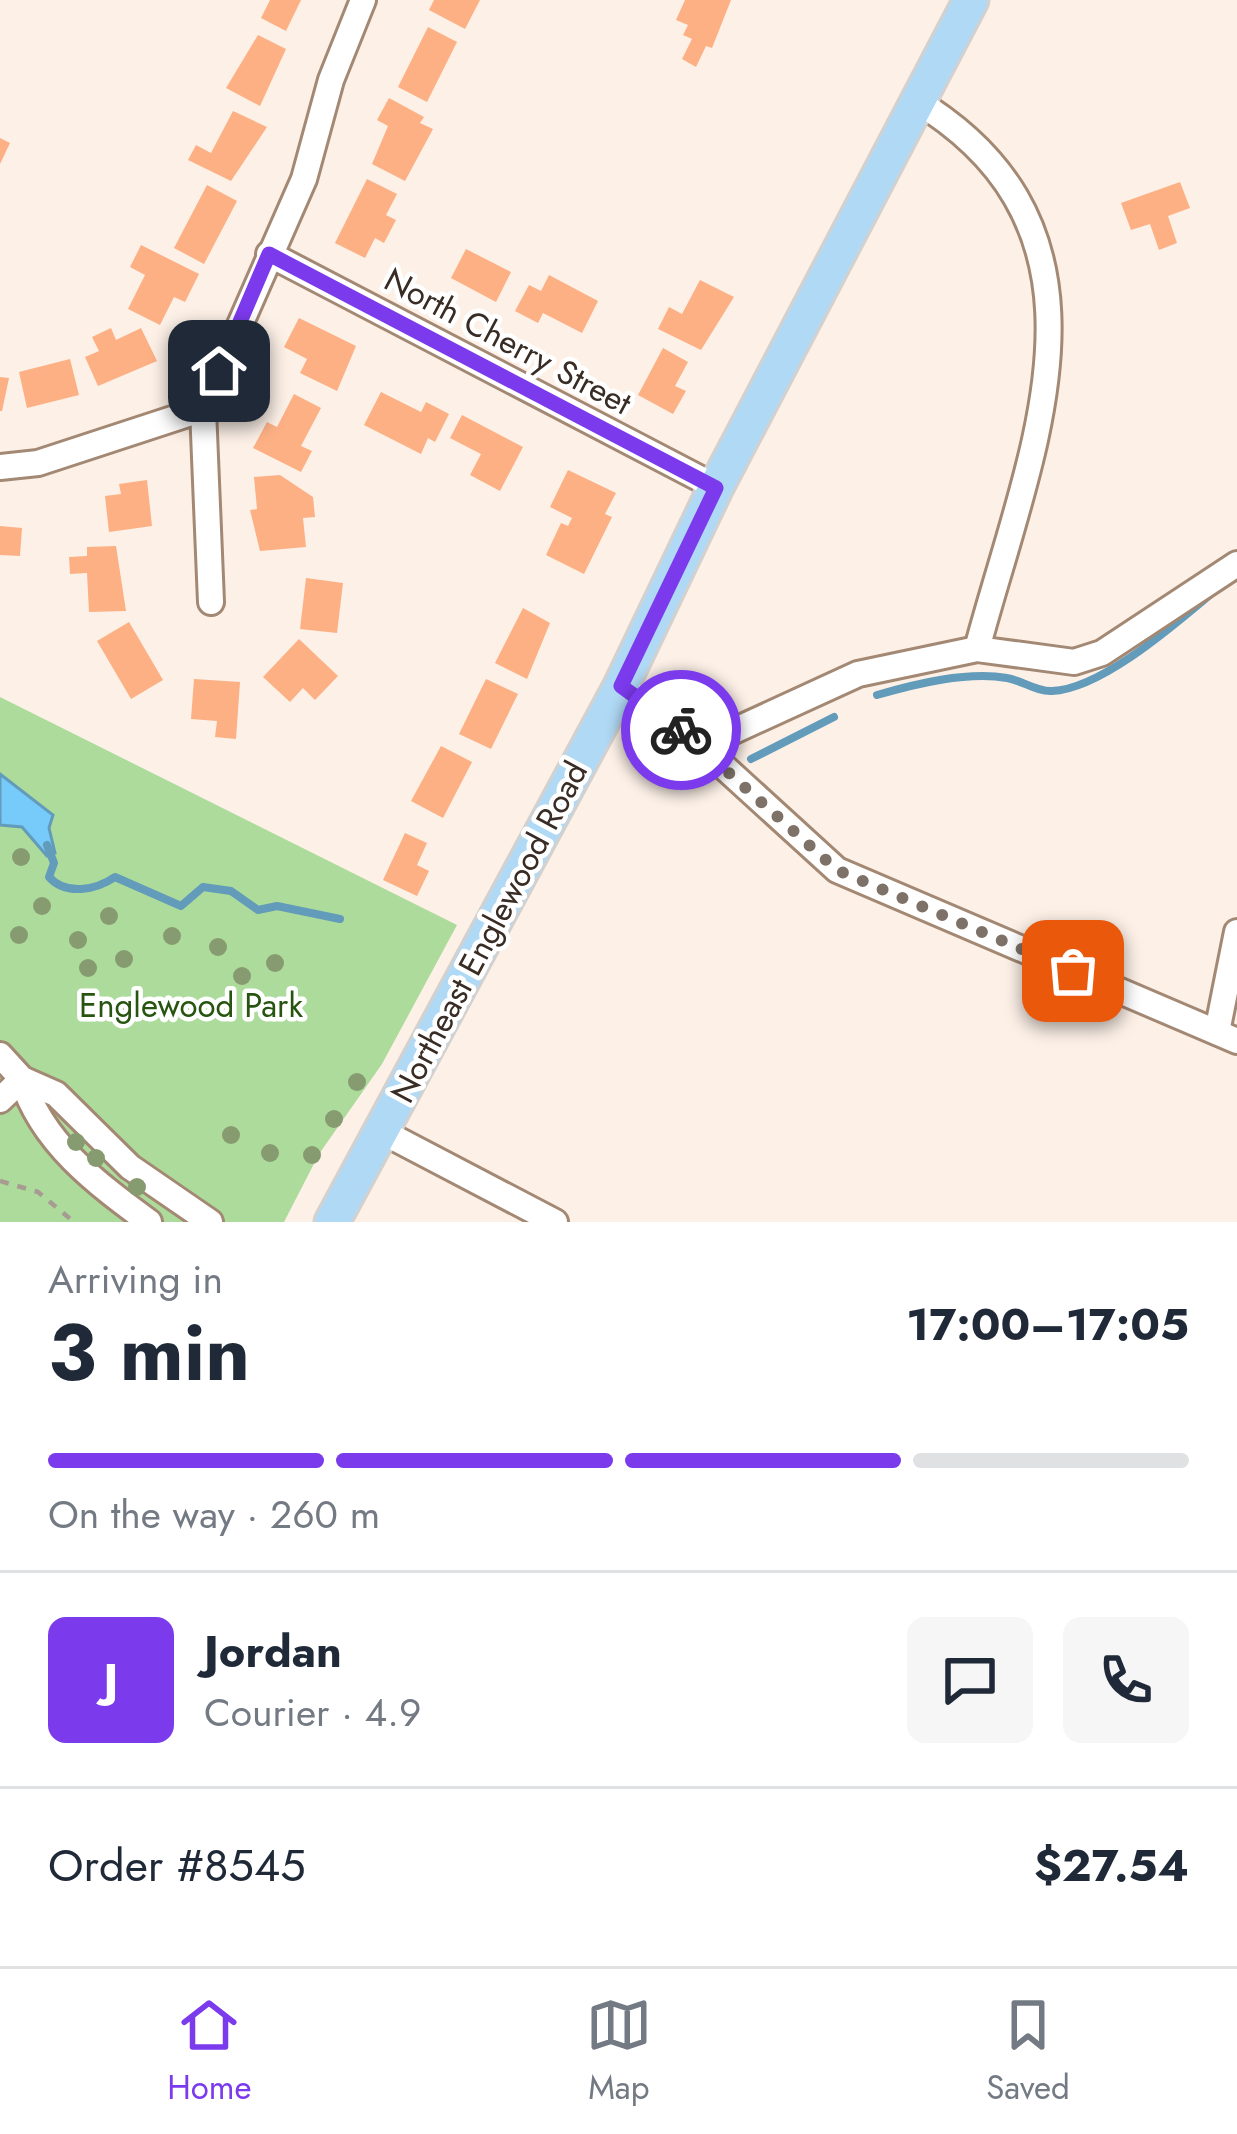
<!DOCTYPE html>
<meta charset="utf-8">
<style>
:root{--surface:#fff;--page:#f6f6f7;--text:#1f2937;--muted:#747a83;--line:#e0e1e3;--accent:#7c3aed}
body{margin:0;font-family:Jost,sans-serif;background:var(--page);color:var(--text);height:100vh;display:flex;flex-direction:column;font-size:45px;white-space:nowrap}
*{box-sizing:border-box;margin:0}
p{font-size:39px;color:var(--muted)}
.icon{flex:none;width:66px;height:66px;fill:none;stroke:currentColor;stroke-width:2;stroke-linecap:round;stroke-linejoin:round}
.map{position:relative;height:1222px;overflow:hidden}
.side{display:flex;flex-direction:column;background:var(--surface);flex:1}
.side>*{flex:none}
.pin{position:absolute;display:grid;place-items:center;width:102px;height:102px;color:#fff;margin:-51px;border-radius:24px;box-shadow:0 6px 18px #0006}
.courier{position:absolute;display:grid;place-items:center;width:120px;height:120px;margin:-60px;border:9px solid #7c3aed;border-radius:50%;background:#fff;color:#222;box-shadow:0 3px 15px #0007}
.summary em{font-style:normal;font-weight:700}
.summary div{display:flex;flex-direction:column-reverse}
.summary{display:flex;align-items:center;justify-content:space-between;height:204px;padding:0 48px}
h1{font-size:78px;font-weight:700;line-height:90px}
.bar{display:grid;grid-template-columns:repeat(4,1fr);gap:18px 12px;align-content:center;height:144px;padding:0 48px}
.bar i{height:15px;border-radius:9px;background:var(--line)}
.bar .current{background:var(--accent)}
.bar p{grid-column:span 4}
.line{display:flex;align-items:center;gap:30px;padding:0 48px;border-top:3px solid var(--line)}
.line div{flex:1}
.round{display:grid;place-items:center;flex:none;width:126px;height:126px;border-radius:18px;background:var(--page)}
.tab-bar{display:flex;justify-content:space-around;align-items:center;height:168px;border-top:3px solid var(--line);background:var(--surface);font-size:33px;color:var(--muted)}
.tab-bar a{display:grid;justify-items:center;gap:6px}
.tab-bar .current{color:var(--accent)}
.map>svg:first-child{display:block}
</style>
<div class="map">
<svg width="1237" height="1222" viewBox="0 0 1237 1222">
<rect width="100%" height="100%" fill="#fcf0e7"/>
<polygon fill="#acdb9b" points="0,697 457,925 382,1064 319,1154 284,1222 0,1222"/>
<polygon fill="#76cbfb" stroke="#639bba" stroke-width="3" points="0,774 53,815 49,828 55,853 47,856 22,827 0,825"/>
<g fill="none" stroke-linecap="round" stroke-linejoin="round">
<g stroke="#639bba" stroke-width="8">
<path d="M877 695C915 684 967 671 1007 678 1021 680 1037 692 1052 691 1101 689 1174 625 1211 594"/>
<polyline points="751,759 834,717"/>
<path d="M47 845 54 863 49 877C66 896 96 890 115 877L181 906 203 887 231 891 258 910 277 906 340 919"/>
</g>
</g>
<g fill="#fcb084">
<polygon points="270,0 301,0 286,31 261,18"/>
<polygon points="434,0 480,0 465,29 429,10"/>
<polygon points="685,0 731,0 712,48 706,46 696,67 682,59 692,39 683,35 688,25 676,20"/>
<polygon points="428,27 457,42 427,102 398,87"/>
<polygon points="258,35 286,49 260,106 226,88"/>
<polygon points="389,98 424,117 420,123 433,129 405,181 372,164 388,126 377,120"/>
<polygon points="233,111 267,127 231,181 188,160 196,145 211,153"/>
<polygon points="0,138 10,143 0,164"/>
<polygon points="367,179 397,194 386,215 396,220 384,243 375,238 365,258 335,243"/>
<polygon points="1180,182 1190,208 1168,216 1177,243 1159,250 1150,224 1131,230 1121,203"/>
<polygon points="207,185 237,201 204,264 174,248"/>
<polygon points="141,245 199,274 185,302 174,297 160,325 128,309 145,275 130,267"/>
<polygon points="466,249 511,272 496,302 451,278"/>
<polygon points="549,275 598,301 582,333 543,313 538,323 515,311 529,285 541,291"/>
<polygon points="700,280 734,297 701,350 658,329 669,307 682,314"/>
<polygon points="299,318 356,346 337,391 300,373 307,359 284,347"/>
<polygon points="111,328 116,340 141,328 157,361 98,386 85,357 99,351 92,337"/>
<polygon points="663,348 688,362 675,386 686,391 673,414 638,395"/>
<polygon points="70,359 79,395 27,408 19,372"/>
<polygon points="0,377 9,378 2,411 0,411"/>
<polygon points="381,392 421,412 426,402 449,414 435,442 428,438 421,454 364,425"/>
<polygon points="294,394 321,408 301,446 312,451 301,472 253,448 267,422 277,427"/>
<polygon points="462,415 523,447 500,491 470,475 481,454 450,438"/>
<polygon points="568,470 616,493 605,514 612,517 584,574 546,555 561,523 568,526 572,518 550,507"/>
<polygon points="280,475 313,497 315,517 303,518 306,547 260,551 250,510 257,509 254,477"/>
<polygon points="147,480 152,526 109,532 105,496 121,494 119,484"/>
<polygon points="0,526 22,528 20,556 0,555"/>
<polygon points="116,546 126,611 89,612 87,573 70,574 69,557 87,556 87,547"/>
<polygon points="306,578 343,583 337,633 300,629"/>
<polygon points="523,608 550,623 527,679 495,663"/>
<polygon points="129,622 163,680 131,699 97,641"/>
<polygon points="299,639 338,676 315,700 303,688 290,702 263,677"/>
<polygon points="194,679 240,682 236,739 215,737 217,721 191,719"/>
<polygon points="486,679 518,694 491,749 459,734"/>
<polygon points="441,746 472,762 443,818 411,801"/>
<polygon points="405,833 427,843 417,865 429,871 417,896 383,880"/>
</g>
<g fill="none" stroke-linecap="round" stroke-linejoin="round">
<g stroke="#a38873" stroke-width="30">
<g id="minor">
<path d="M915 100C1135 233 1029 453 977 649"/>
<polyline points="269,254 716,487"/>
<polyline points="0,467 38,463 203,409"/>
<polyline points="211,602 203,409 304,179 331,80 363,0"/>
<polyline points="621,686 701,746 837,870 1237,1041"/>
<polyline points="701,746 858,674 977,649 1074,662 1102,653 1237,564"/>
<polyline points="1217,1032 1237,932"/>
<polyline points="0,1055 22,1079 56,1094 130,1167 210,1222"/>
<path d="M22 1079C42 1143 96 1183 149 1222"/>
<polyline points="0,1100 22,1079"/>
<polyline points="383,1132 555,1222"/>
</g>
</g>
<g stroke="#d3d1cf" stroke-width="39">
<polyline id="major" points="332,1222 621,686 716,487 971,0"/>
</g>
<polyline stroke="#a79b92" stroke-width="4.5" stroke-dasharray="9 9" stroke-linecap="butt" points="0,1181 38,1192 74,1222"/>
<use href="#minor" stroke="#fff" stroke-width="24"/>
<use href="#major" stroke="#b0d9f5" stroke-width="33"/>
</g>
<g fill="#879b71">
<circle cx="21" cy="857" r="9"/>
<circle cx="42" cy="906" r="9"/>
<circle cx="109" cy="916" r="9"/>
<circle cx="19" cy="935" r="9"/>
<circle cx="172" cy="936" r="9"/>
<circle cx="78" cy="940" r="9"/>
<circle cx="218" cy="947" r="9"/>
<circle cx="124" cy="959" r="9"/>
<circle cx="275" cy="963" r="9"/>
<circle cx="88" cy="968" r="9"/>
<circle cx="242" cy="976" r="9"/>
<circle cx="118" cy="1008" r="9"/>
<circle cx="357" cy="1082" r="9"/>
<circle cx="334" cy="1119" r="9"/>
<circle cx="231" cy="1135" r="9"/>
<circle cx="76" cy="1142" r="9"/>
<circle cx="270" cy="1153" r="9"/>
<circle cx="312" cy="1155" r="9"/>
<circle cx="96" cy="1158" r="9"/>
<circle cx="137" cy="1187" r="9"/>
</g>
<g fill="none" stroke-linecap="round" stroke-linejoin="round">
<polyline stroke="#7d7168" stroke-width="12" stroke-dasharray="0 21.6" points="681,730 837,870 1073,971"/>
<polyline stroke="#7c3aed" stroke-width="15" points="219,371 269,254 716,488 621,686 681,730"/>
</g>
<g text-anchor="middle" dominant-baseline="central" stroke-width="9" stroke-linejoin="round" paint-order="stroke">
<g font-size="33" fill="#382c24" stroke="#fff">
<text transform="translate(508 341) rotate(28)">North Cherry Street</text>
<text transform="translate(489 932) rotate(-62)">Northeast Englewood Road</text>
</g>
<g font-size="33" fill="#275510" stroke="#fff">
<text x="191" y="1005">Englewood Park</text>
</g>
</g>
</svg>
<div class="pin" style="left:1073px;top:971px;background:#ea580c"><svg class="icon" aria-label="bag" viewBox="0 0 24 24"><path d="M5 8h14l-1 12H6zM9 8a3 3 0 0 1 6 0"/></svg></div>
<div class="pin" style="left:219px;top:371px;background:#1f2937"><svg class="icon" aria-label="home" viewBox="0 0 24 24"><path d="M3 11l9-7 9 7M6 9v11h12V9"/></svg></div>
<div class="courier" style="left:681px;top:730px"><svg class="icon" aria-label="bike" viewBox="0 0 24 24"><circle cx="6" cy="16" r="4"/><circle cx="18" cy="16" r="4"/><path d="M6 16l4-8h5l3 8M10 8l3 8H6M13 5h3"/></svg></div>
</div>
<section class="side">
<div class="summary"><div><h1>3 min</h1><p>Arriving in</p></div><em>17:00–17:05</em></div>
<div class="bar"><i class="current"></i><i class="current"></i><i class="current"></i><i></i><p>On the way · 260 m</p></div>
<div class="line" style="height:216px"><b class="round" style="background:var(--accent);color:#fff">J</b><div><b>Jordan</b><p>Courier · 4.9</p></div><a class="round"><svg class="icon" aria-label="chat" viewBox="0 0 24 24"><path d="M4 5h16v11H9l-5 4z"/></svg></a><a class="round"><svg class="icon" aria-label="phone" viewBox="0 0 24 24"><path d="M5 4h4l2 5-3 2q2 4 5 5l2-3 5 2v4C11 20 4 13 5 4z"/></svg></a></div>
<div class="line" style="height:156px"><div>Order #8545</div><b>$27.54</b></div>
</section>
<nav class="tab-bar">
<a class="current"><svg class="icon" aria-label="home" viewBox="0 0 24 24"><path d="M3 11l9-7 9 7M6 9v11h12V9"/></svg>Home</a>
<a><svg class="icon" aria-label="map" viewBox="0 0 24 24"><path d="M3 6l6-2 6 2 6-2v14l-6 2-6-2-6 2zM9 4v14M15 6v14"/></svg>Map</a>
<a><svg class="icon" aria-label="saved" viewBox="0 0 24 24"><path d="M7 4h10v16l-5-4-5 4z"/></svg>Saved</a>
</nav>
